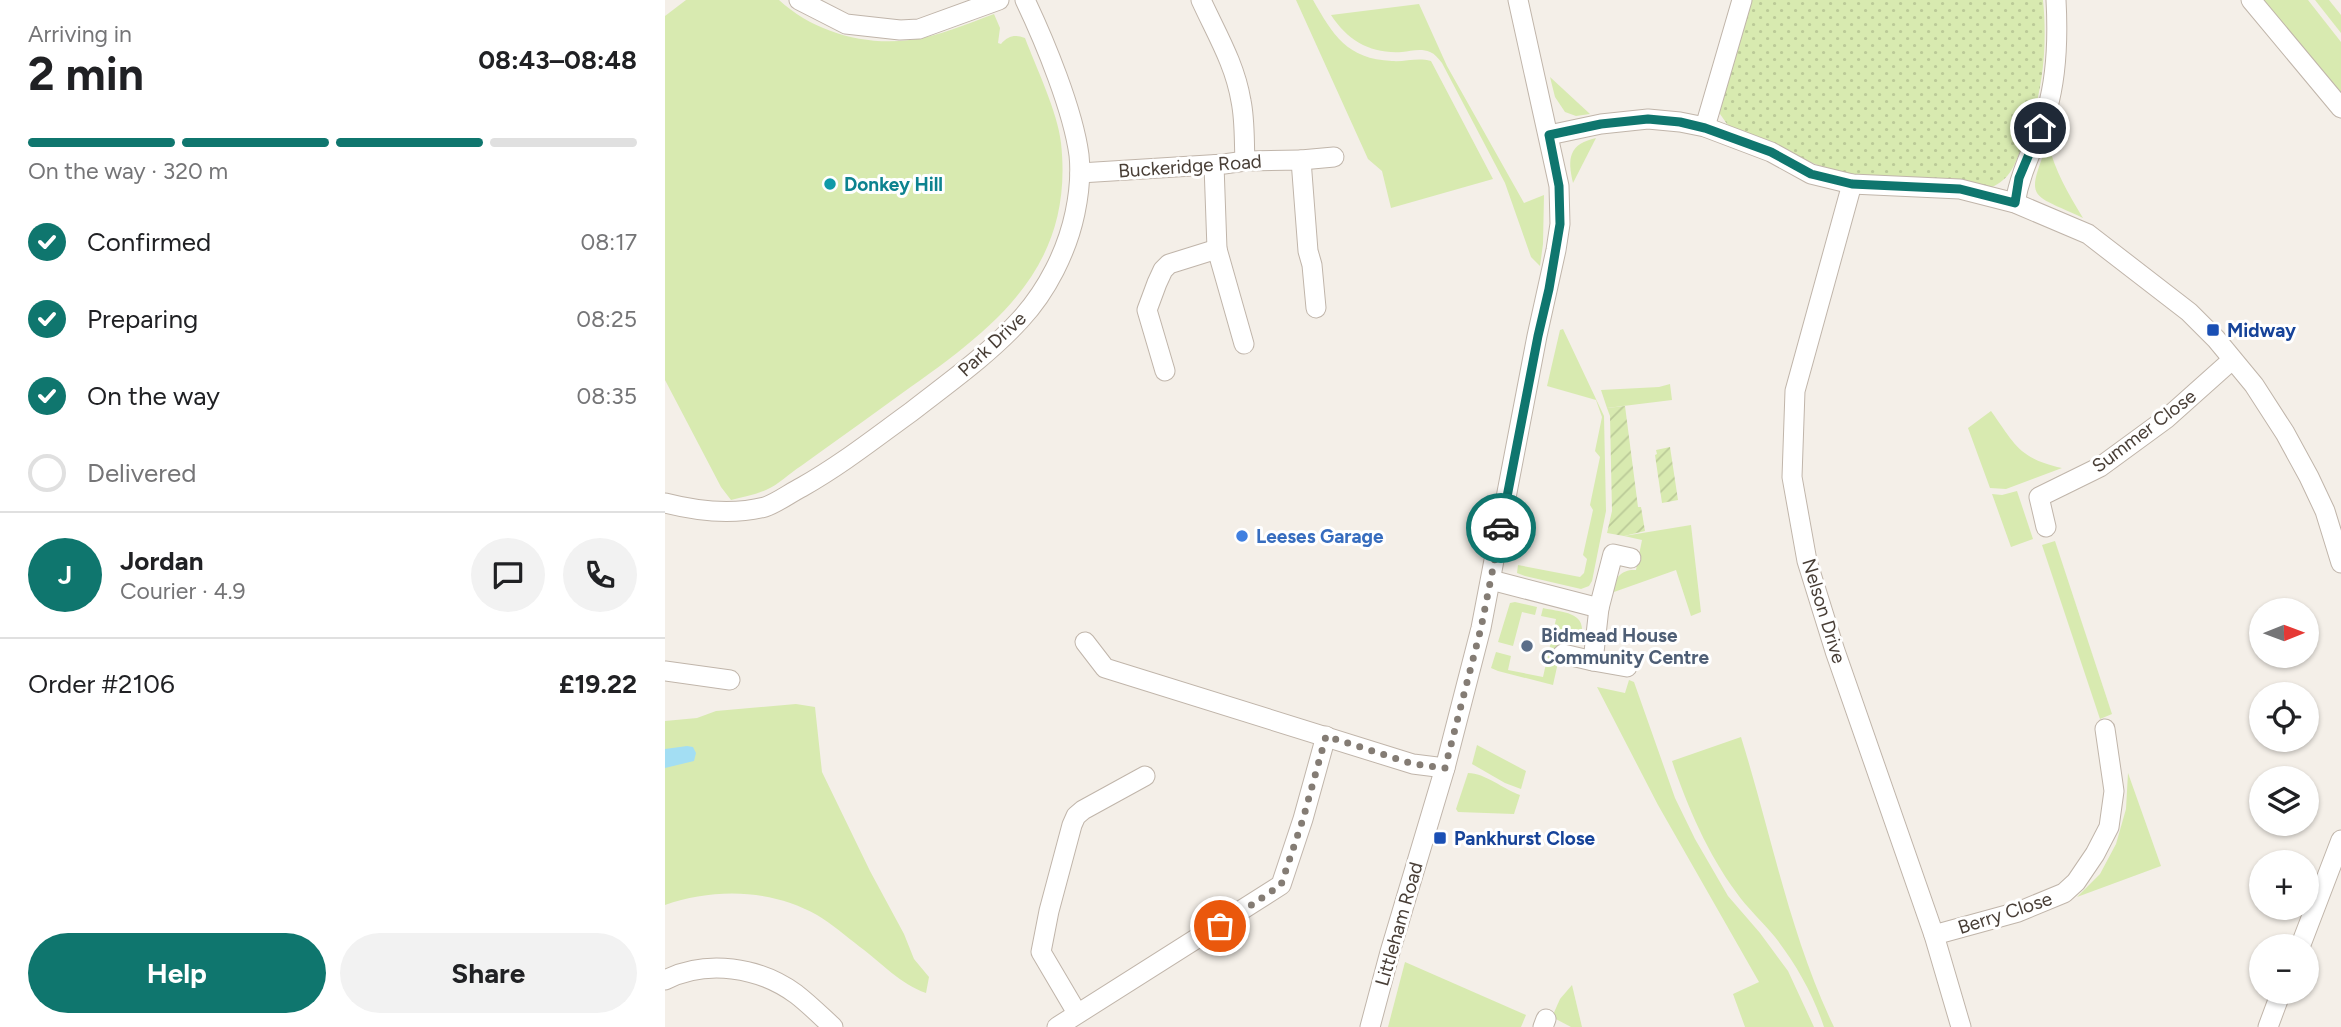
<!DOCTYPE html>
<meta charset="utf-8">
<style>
:root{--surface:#fff;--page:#f2f2f2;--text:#202124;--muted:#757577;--line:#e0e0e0;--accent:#0f766e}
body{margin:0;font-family:Figtree,sans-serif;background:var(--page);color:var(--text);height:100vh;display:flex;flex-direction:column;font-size:26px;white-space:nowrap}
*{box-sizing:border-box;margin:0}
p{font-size:23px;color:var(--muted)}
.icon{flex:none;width:38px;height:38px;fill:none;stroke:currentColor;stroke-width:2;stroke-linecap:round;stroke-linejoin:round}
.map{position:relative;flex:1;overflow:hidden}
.side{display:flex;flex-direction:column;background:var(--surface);width:665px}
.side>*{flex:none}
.needle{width:46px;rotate:89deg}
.fabs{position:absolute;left:1584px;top:598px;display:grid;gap:14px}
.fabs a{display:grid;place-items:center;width:70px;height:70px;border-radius:50%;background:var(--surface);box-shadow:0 2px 5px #0004;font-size:35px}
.pin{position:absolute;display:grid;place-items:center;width:60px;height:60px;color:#fff;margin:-30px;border:4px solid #fff;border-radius:50%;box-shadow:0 2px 7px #0007}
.courier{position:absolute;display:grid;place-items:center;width:70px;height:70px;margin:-35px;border:5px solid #0f766e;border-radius:50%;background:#fff;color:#222;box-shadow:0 2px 9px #0007}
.overview em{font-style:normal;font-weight:700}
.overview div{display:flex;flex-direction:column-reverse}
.overview{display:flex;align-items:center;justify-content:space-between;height:119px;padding:0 28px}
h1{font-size:46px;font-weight:700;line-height:52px}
.bar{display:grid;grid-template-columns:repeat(4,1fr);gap:10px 7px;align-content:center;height:84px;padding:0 28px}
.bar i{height:9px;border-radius:5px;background:var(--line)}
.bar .on{background:var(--accent)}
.bar p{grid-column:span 4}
.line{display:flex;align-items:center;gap:18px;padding:0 28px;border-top:2px solid var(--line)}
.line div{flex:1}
.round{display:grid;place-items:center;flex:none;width:74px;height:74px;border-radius:37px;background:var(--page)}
ol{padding:0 28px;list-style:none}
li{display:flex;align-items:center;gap:21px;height:77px}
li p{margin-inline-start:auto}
li .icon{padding:7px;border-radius:50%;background:var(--accent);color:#fff;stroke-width:4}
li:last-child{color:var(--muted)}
li i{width:38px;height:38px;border:4px solid var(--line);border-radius:50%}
.button{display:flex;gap:14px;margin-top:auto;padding:14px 28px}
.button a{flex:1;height:80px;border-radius:42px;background:var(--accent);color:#fff;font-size:28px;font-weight:700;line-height:80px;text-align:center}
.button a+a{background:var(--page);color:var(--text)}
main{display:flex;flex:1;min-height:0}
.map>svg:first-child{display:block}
</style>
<main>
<section class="side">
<div class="overview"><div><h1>2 min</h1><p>Arriving in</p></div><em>08:43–08:48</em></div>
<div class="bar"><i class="on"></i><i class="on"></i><i class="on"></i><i></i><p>On the way · 320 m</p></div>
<ol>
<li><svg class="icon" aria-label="check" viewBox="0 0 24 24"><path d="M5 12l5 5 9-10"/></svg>Confirmed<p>08:17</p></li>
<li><svg class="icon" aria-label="check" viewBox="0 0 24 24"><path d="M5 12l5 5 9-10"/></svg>Preparing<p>08:25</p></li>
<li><svg class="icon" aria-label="check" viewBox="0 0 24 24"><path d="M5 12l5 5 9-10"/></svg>On the way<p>08:35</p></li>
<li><i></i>Delivered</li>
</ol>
<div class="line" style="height:126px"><b class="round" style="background:var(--accent);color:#fff">J</b><div><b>Jordan</b><p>Courier · 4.9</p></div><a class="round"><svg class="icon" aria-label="chat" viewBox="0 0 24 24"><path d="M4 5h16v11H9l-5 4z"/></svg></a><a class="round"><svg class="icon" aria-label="phone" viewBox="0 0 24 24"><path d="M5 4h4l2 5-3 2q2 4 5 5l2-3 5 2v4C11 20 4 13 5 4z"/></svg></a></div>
<div class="line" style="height:91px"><div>Order #2106</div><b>£19.22</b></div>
<div class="button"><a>Help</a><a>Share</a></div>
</section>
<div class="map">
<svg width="1676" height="1027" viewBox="0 0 1676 1027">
<defs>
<pattern id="park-dots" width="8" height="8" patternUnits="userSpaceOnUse" patternTransform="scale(1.75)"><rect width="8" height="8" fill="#d8eab0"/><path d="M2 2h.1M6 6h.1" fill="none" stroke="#bbca98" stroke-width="1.8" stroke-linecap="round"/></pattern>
<pattern id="garden-furrows" width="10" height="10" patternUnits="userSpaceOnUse" patternTransform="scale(1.75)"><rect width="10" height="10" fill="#d8eab0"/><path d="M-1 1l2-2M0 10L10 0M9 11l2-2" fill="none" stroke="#bbca98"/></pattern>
</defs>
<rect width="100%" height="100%" fill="#f4efe8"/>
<g fill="#d8eab0">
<path d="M21 0H114C149 32 199 46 245 40 274 36 302 24 329 14L335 28 333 43 336 44C343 36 350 34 360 38 371 67 393 113 396 143 411 279 314 338 218 407 191 427 163 446 136 466 125 473 113 485 101 490 90 495 77 497 66 500L56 487 0 380V16Z"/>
<path d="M631 0H648C668 35 682 59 727 61 741 62 752 57 766 61L828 179 726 208 717 171 703 159Z"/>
<polygon points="1598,0 1643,0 1676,42 1676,95"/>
<polygon points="1650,0 1664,0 1676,15 1676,33"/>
<path d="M754 4 782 66 859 203 879 195 878 244 875 266 866 257 840 183 777 63C773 58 770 54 765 52 756 48 746 51 737 52 706 54 683 41 666 15Z"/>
<polygon points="885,77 925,114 911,116 900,112 890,97"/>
<path d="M931 138 908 183C902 158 904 144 931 138Z"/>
<path d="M1383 143C1390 171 1403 193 1418 218 1365 193 1360 201 1383 143Z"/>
<polygon points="898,329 939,416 941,511 927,581 924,586 916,589 860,576 852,573 853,565 915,577 919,573 922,559 918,555 928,510 925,505 935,457 930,451 937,417 931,400 882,386 895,330"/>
<polygon points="1005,384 1007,400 942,408 936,390 994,387"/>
<path d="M1326 411C1351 446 1354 458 1397 468L1341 489 1325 488 1303 428Z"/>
<polygon points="1352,491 1368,539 1346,547 1327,494 1337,495"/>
<path d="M1026 525 1036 612 1026 616 1011 570 949 592C948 577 958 569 971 570L977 540 959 536Z"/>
<polygon points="1390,541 1447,714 1435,719 1377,545"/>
<polygon points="850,602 872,607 870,615 857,612 848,646 833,642 845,603"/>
<path d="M878 608C894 612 919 611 917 632L914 634 900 631 888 685 833 671 826 668 831 652 846 656 843 670 878 677 891 619 876 616Z"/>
<polygon points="964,680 969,682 1010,798 1030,839 1063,896 1095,933 1123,971 1149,1027 1080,1027 1068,994 1094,982 993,805 932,687 960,693"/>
<path d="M131 704 150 707 157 772 205 871 239 934 249 959 264 977 261 993C235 984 217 963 195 947 181 936 167 924 152 915 106 889 49 888 0 905V721L32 718 51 711Z"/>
<path d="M1076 737C1106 833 1125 936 1169 1027H1159C1148 994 1131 964 1110 937 1098 922 1082 908 1071 892 1043 854 1022 806 1007 761Z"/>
<polygon points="812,745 861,771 856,789 840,783 807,764"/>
<path d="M803 773C820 773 838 789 855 795L849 814 793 812 791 809Z"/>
<polygon points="1463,773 1496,866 1412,897 1435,874 1451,844 1461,809"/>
<polygon points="740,962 861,1015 856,1027 723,1027"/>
<polygon points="907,985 917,1027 906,1027 887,1017 895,999"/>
</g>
<path fill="url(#park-dots)" d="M1085 0H1378C1383 51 1377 102 1356 149 1349 166 1345 179 1327 187L1287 178 1197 180 1155 166 1074 132 1062 124 1055 114 1053 102Z"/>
<g fill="url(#garden-furrows)">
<polygon points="960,406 973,507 976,507 980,531 959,536 942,533 947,511 945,416 942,408"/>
<polygon points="1005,447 1013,500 997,503 990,455 992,454 991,450"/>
</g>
<polygon fill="#a3def3" points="22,746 28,747 31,753 29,761 0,768 0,749"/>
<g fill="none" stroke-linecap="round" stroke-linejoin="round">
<g stroke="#c0b5aa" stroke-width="21">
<g id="minor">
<polyline points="134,0 181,24 235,30 254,29 334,0"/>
<path d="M536 0C551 33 570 64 576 101 580 120 579 141 580 161"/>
<polyline points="1586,0 1676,108"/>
<polyline points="1040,127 1077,0"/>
<polyline points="884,135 936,124 983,119 1015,122 1040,127 1106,152 1146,174 1187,184 1295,189 1350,203 1423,234 1524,312 1551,339 1589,385 1620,433 1644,477 1660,511 1676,563"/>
<polyline points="636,160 669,157"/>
<polyline points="549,165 552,249 579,344"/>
<polyline points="415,173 559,164 580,161 636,160 643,251 647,265 651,308"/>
<polyline points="1187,184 1130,391 1127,477 1142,561 1170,651 1269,935 1296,1027"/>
<path d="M1350 203C1356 168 1372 142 1382 110 1392 75 1393 36 1391 0"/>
<polyline points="500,371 482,310 492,283 498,270 504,264 552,249"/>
<path d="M0 503C31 511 68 515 100 507 112 503 125 493 137 487 176 465 210 438 246 412 283 383 323 355 355 320 382 291 402 251 410 213 414 194 416 174 414 155 408 110 380 42 360 0"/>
<polyline points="1381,527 1374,497 1435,467 1502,418 1567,360"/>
<polyline points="826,580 934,608 928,661 962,667"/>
<polyline points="934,608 948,554 966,558"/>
<polyline points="420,642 440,668 748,764 780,768"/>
<polyline points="898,654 928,661"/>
<polyline points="0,671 65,680"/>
<polyline points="1269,935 1353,912 1399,893 1411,882 1430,854 1444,827 1449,791 1440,729"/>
<polyline points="1635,947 1676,840"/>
<path d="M0 980C42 959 94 967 131 994 144 1004 156 1016 168 1027"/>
<polyline points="412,1013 376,952 384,911 407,825 411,816 418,810 480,776"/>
<polyline points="392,1027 616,885 638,819 661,736"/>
<polyline points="705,1027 725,952 780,768 816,628 872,336 891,250 895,224 894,186 853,0"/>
<polyline points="878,1027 881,1019"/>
<polyline points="1603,1027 1616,992"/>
</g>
</g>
<use href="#minor" stroke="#fff" stroke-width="19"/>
</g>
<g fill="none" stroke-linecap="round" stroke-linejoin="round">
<polyline stroke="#847c74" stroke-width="7" stroke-dasharray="0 12.6" points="555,926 616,885 638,819 661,736 748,764 780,768 816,628 836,528"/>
<polyline stroke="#0f766e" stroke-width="9" points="836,528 873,336 884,289 895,224 894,186 884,135 936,124 983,119 1015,122 1040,128 1106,152 1146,174 1187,184 1295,189 1350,203 1354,178 1375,128"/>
</g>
<circle fill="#0f9aa8" stroke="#fff" stroke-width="2.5" cx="165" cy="184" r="7"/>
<g fill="#1a4fb4" stroke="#fff" stroke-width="2.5">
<rect x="1541" y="323" width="14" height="14" rx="3.5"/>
<rect x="768" y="831" width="14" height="14" rx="3.5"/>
</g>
<circle fill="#3f7fe0" stroke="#fff" stroke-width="2.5" cx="577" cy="536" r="7"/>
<circle fill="#5c6f8a" stroke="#fff" stroke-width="2.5" cx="862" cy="646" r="7"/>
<g text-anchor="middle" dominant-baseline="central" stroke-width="6" stroke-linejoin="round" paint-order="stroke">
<g font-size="19" fill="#483e36" stroke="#fff">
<text transform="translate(525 166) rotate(-4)">Buckeridge Road</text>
<text transform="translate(327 344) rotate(-43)">Park Drive</text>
<text transform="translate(1479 431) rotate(-37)">Summer Close</text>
<text transform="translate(1159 611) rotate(73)">Nelson Drive</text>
<text transform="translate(1340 913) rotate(-18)">Berry Close</text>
<text transform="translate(734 924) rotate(-74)">Littleham Road</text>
</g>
<g font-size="19" font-weight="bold" fill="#0d838f" stroke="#fff" text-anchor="start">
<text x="179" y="184">Donkey Hill</text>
</g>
<g font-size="19" font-weight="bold" fill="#164399" stroke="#fff" text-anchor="start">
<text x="1562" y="330">Midway</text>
<text x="789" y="838">Pankhurst Close</text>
</g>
<g font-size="19" font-weight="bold" fill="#366cbe" stroke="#fff" text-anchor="start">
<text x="591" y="536">Leeses Garage</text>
</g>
<g font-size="19" font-weight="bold" fill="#4e5e75" stroke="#fff" text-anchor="start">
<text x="876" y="635">Bidmead House<tspan x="876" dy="22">Community Centre</tspan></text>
</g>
</g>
</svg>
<div class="fabs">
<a><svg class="needle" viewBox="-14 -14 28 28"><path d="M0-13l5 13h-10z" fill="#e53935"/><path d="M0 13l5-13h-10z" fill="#757577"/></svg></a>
<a><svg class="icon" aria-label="locate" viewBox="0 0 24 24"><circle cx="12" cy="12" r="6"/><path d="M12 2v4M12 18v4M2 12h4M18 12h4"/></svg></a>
<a><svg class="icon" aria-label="layers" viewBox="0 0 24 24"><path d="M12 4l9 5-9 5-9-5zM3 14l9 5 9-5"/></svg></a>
<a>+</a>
<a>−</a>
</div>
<div class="pin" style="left:555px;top:926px;background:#ea580c"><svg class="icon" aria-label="bag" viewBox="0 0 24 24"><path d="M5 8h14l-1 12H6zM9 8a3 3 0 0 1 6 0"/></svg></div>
<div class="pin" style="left:1375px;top:128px;background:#1f2937"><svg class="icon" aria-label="home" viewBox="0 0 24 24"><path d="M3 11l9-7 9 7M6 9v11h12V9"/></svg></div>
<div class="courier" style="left:836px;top:528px"><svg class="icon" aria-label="car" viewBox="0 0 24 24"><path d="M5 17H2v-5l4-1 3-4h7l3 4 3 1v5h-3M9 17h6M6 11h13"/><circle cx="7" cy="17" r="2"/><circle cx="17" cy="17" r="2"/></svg></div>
</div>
</main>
